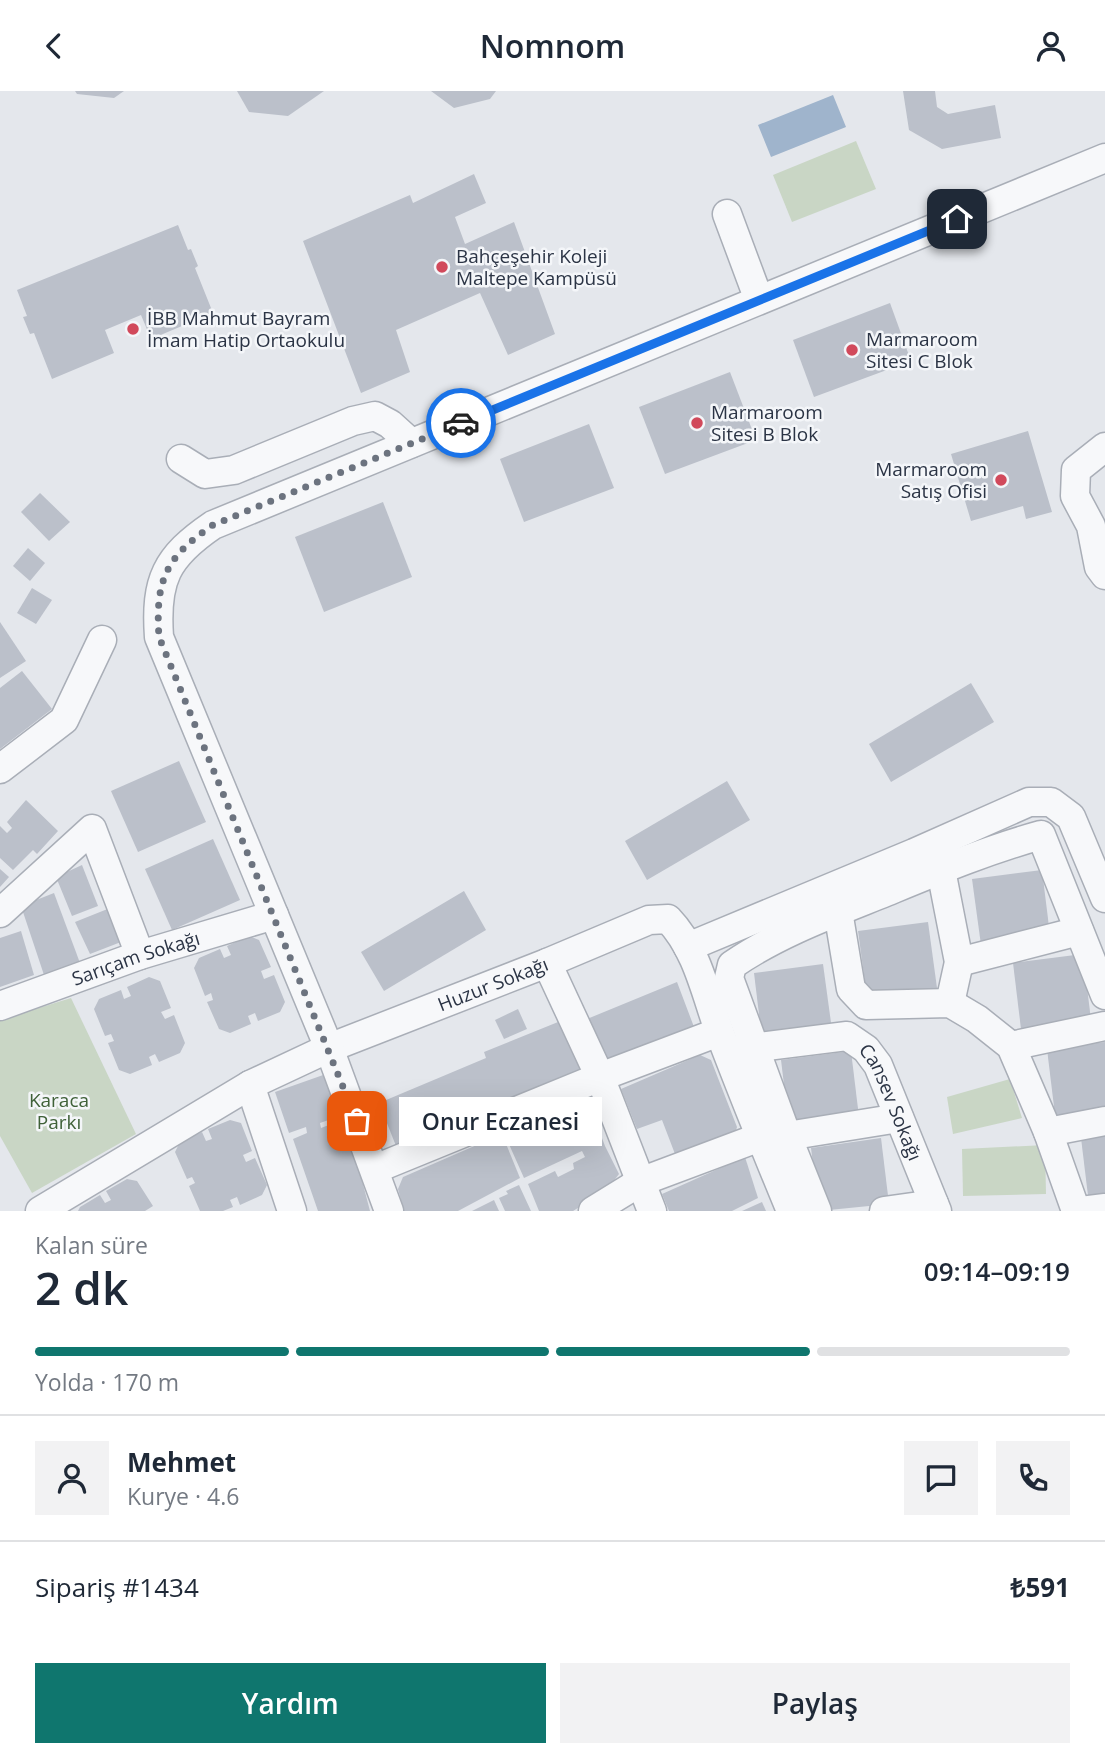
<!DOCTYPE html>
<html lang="tr">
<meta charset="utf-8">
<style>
:root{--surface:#fff;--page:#f2f2f3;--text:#1f2937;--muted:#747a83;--line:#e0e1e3;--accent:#0f766e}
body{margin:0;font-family:"Open Sans",sans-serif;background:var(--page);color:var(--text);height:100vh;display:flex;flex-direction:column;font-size:26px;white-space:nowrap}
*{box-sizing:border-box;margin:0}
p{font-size:23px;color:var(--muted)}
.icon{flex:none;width:38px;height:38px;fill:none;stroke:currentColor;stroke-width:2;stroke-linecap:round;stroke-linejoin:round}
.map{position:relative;height:1120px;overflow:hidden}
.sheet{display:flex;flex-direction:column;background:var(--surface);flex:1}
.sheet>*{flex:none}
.pin{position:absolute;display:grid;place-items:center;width:60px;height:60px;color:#fff;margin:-30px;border-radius:14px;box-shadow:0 4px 10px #0006}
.courier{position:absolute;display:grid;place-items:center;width:70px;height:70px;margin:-35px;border:5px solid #1a73e8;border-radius:50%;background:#fff;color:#222;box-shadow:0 2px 9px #0007}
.bubble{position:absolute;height:49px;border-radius:0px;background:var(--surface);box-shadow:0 7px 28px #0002;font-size:23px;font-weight:600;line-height:49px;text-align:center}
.summary em{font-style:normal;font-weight:600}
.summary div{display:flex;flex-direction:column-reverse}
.summary{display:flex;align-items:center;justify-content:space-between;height:119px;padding:0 35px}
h1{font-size:46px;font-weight:600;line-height:52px}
.bar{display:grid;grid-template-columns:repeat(4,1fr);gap:10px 7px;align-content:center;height:84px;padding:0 35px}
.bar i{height:9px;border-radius:5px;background:var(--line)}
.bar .selected{background:var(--accent)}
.bar p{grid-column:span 4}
.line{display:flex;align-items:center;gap:18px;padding:0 35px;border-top:2px solid var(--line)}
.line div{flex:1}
.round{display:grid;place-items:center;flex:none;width:74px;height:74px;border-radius:0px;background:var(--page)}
.cta{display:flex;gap:14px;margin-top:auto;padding:14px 35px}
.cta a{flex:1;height:80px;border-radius:0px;background:var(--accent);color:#fff;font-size:28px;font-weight:600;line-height:80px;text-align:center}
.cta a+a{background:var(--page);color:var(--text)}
header{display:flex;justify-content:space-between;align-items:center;height:91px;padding:0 35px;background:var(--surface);font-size:32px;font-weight:600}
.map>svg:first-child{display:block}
</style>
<header><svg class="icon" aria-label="back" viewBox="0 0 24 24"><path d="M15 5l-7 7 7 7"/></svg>Nomnom<svg class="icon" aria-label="person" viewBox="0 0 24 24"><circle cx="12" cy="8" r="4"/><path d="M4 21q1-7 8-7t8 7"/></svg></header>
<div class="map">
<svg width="1105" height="1120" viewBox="0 0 1105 1120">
<rect width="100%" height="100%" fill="#e4e7ec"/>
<g fill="#c9d6c5">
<polygon points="856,50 876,98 792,131 773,84"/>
<polygon points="71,907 136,1043 32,1102 0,1045 0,929"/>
<polygon points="1010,988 1022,1027 953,1043 947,1006"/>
<polygon points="1045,1054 1046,1103 963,1105 962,1058"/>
</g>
<polygon fill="#9fb4cc" points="833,4 846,36 771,66 758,34"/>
<g fill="#bbc0ca">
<polygon points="75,0 124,0 114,7 77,3"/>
<polygon points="237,0 324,0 288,25 249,21"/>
<polygon points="431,0 496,0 490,8 454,17"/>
<polygon points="903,0 935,0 937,16 948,23 995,14 1001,47 942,58 909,39"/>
<polygon points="474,83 486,112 455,126 465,153 514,131 555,243 508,264 480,202 396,239 410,281 361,302 303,150 410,104 413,112"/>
<polygon points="178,134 188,159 191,158 198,175 195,177 213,222 151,248 141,224 105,239 114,262 52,288 34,242 30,243 23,226 27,225 17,199"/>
<polygon points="890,212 911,270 814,306 793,249"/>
<polygon points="730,281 756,349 665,383 639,316"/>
<polygon points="589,333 614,397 524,431 500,368"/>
<polygon points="1028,340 1052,421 1026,428 1023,415 971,430 951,363"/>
<polygon points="40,402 70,431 49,450 21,421"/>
<polygon points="383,411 412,486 324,521 295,446"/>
<polygon points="28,457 45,472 30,490 13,475"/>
<polygon points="32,497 52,509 36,533 17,522"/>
<polygon points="0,531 26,570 0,587"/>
<polygon points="22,580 52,618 0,658 0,597"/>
<polygon points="971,592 994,631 891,691 869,653"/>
<polygon points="179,670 206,731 138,761 111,700"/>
<polygon points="727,690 750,729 647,789 625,750"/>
<polygon points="26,709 58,740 37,763 33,759 13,779 0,767 0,735 7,742 12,737 7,731"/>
<polygon points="213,748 240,809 172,839 145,778"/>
<polygon points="82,774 98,815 72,825 56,786"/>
<polygon points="0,778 9,786 0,796"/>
<polygon points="1042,779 1050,844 981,854 972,788"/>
<polygon points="464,800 486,839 384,900 361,861"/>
<polygon points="54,802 80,872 44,884 21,815"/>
<polygon points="110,817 121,851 90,863 75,831"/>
<polygon points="928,831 937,897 867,906 858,840"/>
<polygon points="21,840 34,884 0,896 0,847"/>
<polygon points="249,845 259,849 271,876 261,880 264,888 274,884 285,911 280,921 258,930 255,922 248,925 251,933 230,942 219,938 207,911 213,909 211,902 205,905 194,877 199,867 220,858 224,867 231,864 227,855"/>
<polygon points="1083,863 1091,929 1021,938 1013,872"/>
<polygon points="823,873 832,939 762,948 754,882"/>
<polygon points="149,886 160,890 171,917 161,921 165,928 174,924 185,952 180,962 159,971 155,963 149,966 152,974 130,983 119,979 108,952 114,950 111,943 105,945 94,918 99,908 121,899 124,908 131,905 127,896"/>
<polygon points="677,891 694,936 664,950 663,946 605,970 587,928"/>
<polygon points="518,918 527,938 504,948 495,929"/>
<polygon points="563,929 583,979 396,1055 379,1012 486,967 484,961"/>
<polygon points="1105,951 1105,1018 1055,1024 1047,958"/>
<polygon points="851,960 859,1026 789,1035 781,969"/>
<polygon points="700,964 711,969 737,1036 735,1043 675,1063 662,1029 637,1038 621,998"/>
<polygon points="326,983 340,1025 320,1032 321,1037 342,1029 354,1059 370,1120 318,1120 293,1048 307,1042 306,1036 289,1042 275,1001"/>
<polygon points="587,1008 605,1055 619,1083 607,1099 573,1120 539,1120 528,1093 555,1080 558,1086 574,1078 573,1072 585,1066 582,1060 524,1087 504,1042"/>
<polygon points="230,1029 241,1032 252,1060 243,1064 246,1071 255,1067 267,1094 262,1104 240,1114 237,1106 230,1109 233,1116 223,1120 200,1120 189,1095 195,1092 192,1086 187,1088 175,1061 180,1051 202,1041 206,1050 212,1048 208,1038"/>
<polygon points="502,1043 520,1087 458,1120 404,1120 398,1098 403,1086"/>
<polygon points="1105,1044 1105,1111 1089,1113 1081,1047"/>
<polygon points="881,1047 889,1113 819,1120 811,1057"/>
<polygon points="745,1066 758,1107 732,1120 669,1120 662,1103"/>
<polygon points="127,1088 137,1090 153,1115 145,1120 78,1120 80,1116 100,1104 105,1112 111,1109 106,1100"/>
<polygon points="519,1094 531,1120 505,1120 499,1107 508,1103 506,1100"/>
<polygon points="494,1109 499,1120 472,1120"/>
<polygon points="762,1111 766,1120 742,1120"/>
</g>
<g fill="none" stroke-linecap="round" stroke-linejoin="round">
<g stroke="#a9aeb7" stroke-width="31">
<g id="minor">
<polyline points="727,123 759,209"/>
<polyline points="1105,356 1076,379 1075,405 1091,435 1099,476 1105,484"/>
<polyline points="181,368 205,383 234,379 353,330 375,325 390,333 411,352"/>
<polyline points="0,678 64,629 102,549"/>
<polyline points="941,779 959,871 950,912"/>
<polyline points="838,820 851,898 866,914 950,912 977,928 1011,955 1048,1041 1076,1120"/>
<polyline points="0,822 92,738 140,864"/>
<polyline points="688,856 914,762 1029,711 1051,711 1071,726 1105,807"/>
<polyline points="959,871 1079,840"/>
<polyline points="547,872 600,986 652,1120"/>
<path id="s1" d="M0 915 140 864 274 824"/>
<polyline points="1011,955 1105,935"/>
<path id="s2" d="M736 959 847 945 866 958 878 974 937 1120"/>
<polyline points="250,994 292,1120"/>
<polyline points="1048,1041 1105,1030"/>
<polyline points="787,1045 899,1027"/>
<polyline points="375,1078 600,986 719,941"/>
<path id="s3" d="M40 1120 250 994 329 957 547 872 649 829 668 828C698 859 706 905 721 945 743 1003 767 1062 791 1120"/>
<path d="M389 1120 329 957 159 546C155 489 166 466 213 434L1105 67"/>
<polyline points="593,1120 640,1091 760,1046"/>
<path d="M817 1120 787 1045 729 887 732 874C778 842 834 822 886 801 937 780 987 759 1041 744L1105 904"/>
<polyline points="884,1120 934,1113"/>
<polyline points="1081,1120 1105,1117"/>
</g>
</g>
<use href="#minor" stroke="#f7f8fa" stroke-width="28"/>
</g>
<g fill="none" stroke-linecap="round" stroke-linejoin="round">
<path stroke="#6c737f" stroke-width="7" stroke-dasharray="0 12.6" d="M357 1030 159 546C155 489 166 466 213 434L461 332"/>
<polyline stroke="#1a73e8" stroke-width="9" points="461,332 957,128"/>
</g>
<g fill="#d1495b" stroke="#f4f6f9" stroke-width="2.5">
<circle cx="442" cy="176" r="7"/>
<circle cx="133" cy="238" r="7"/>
<circle cx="852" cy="259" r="7"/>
<circle cx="697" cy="332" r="7"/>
<circle cx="1001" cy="389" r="7"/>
</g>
<g text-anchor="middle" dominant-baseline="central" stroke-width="5" stroke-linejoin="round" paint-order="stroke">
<g font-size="19" fill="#2b3445" stroke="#f4f6f9" text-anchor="start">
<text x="456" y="165">Bahçeşehir Koleji<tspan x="456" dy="22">Maltepe Kampüsü</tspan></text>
<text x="147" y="227">İBB Mahmut Bayram<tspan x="147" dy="22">İmam Hatip Ortaokulu</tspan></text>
<text x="866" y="248">Marmaroom<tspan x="866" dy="22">Sitesi C Blok</tspan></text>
<text x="711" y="321">Marmaroom<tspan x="711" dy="22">Sitesi B Blok</tspan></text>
<text x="987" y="378" text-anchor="end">Marmaroom<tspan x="987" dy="22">Satış Ofisi</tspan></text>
</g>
<g font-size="19" fill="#2b3445" stroke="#f4f6f9">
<text stroke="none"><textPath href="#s1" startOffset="144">Sarıçam Sokağı</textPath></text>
<text stroke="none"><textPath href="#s3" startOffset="508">Huzur Sokağı</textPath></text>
<text stroke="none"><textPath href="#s2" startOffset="194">Cansev Sokağı</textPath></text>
</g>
<g font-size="19" fill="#3f6138" stroke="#f4f6f9">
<text x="59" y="1009">Karaca<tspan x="59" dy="22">Parkı</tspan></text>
</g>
</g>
</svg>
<div class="pin" style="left:357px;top:1030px;background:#ea580c"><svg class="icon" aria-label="bag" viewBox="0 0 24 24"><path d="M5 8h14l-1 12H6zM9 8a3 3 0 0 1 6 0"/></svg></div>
<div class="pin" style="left:957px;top:128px;background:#1f2937"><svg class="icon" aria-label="home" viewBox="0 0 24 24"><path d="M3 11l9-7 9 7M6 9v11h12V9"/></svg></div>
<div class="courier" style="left:461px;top:332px"><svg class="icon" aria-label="car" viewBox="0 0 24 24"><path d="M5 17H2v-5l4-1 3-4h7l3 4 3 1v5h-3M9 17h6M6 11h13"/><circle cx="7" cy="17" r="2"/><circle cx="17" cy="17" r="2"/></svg></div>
<div class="bubble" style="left:399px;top:1006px;width:203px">Onur Eczanesi</div>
</div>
<section class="sheet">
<div class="summary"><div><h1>2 dk</h1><p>Kalan süre</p></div><em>09:14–09:19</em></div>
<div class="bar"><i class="selected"></i><i class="selected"></i><i class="selected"></i><i></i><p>Yolda · 170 m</p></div>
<div class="line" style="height:126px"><a class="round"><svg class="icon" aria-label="person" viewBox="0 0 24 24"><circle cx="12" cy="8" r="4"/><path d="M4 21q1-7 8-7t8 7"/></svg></a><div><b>Mehmet</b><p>Kurye · 4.6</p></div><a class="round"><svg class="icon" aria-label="chat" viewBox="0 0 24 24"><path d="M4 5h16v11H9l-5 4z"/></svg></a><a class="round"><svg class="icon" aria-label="phone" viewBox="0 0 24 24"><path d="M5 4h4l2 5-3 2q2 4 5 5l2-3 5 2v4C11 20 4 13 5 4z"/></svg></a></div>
<div class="line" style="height:91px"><div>Sipariş #1434</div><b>₺591</b></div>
<div class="cta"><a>Yardım</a><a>Paylaş</a></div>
</section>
